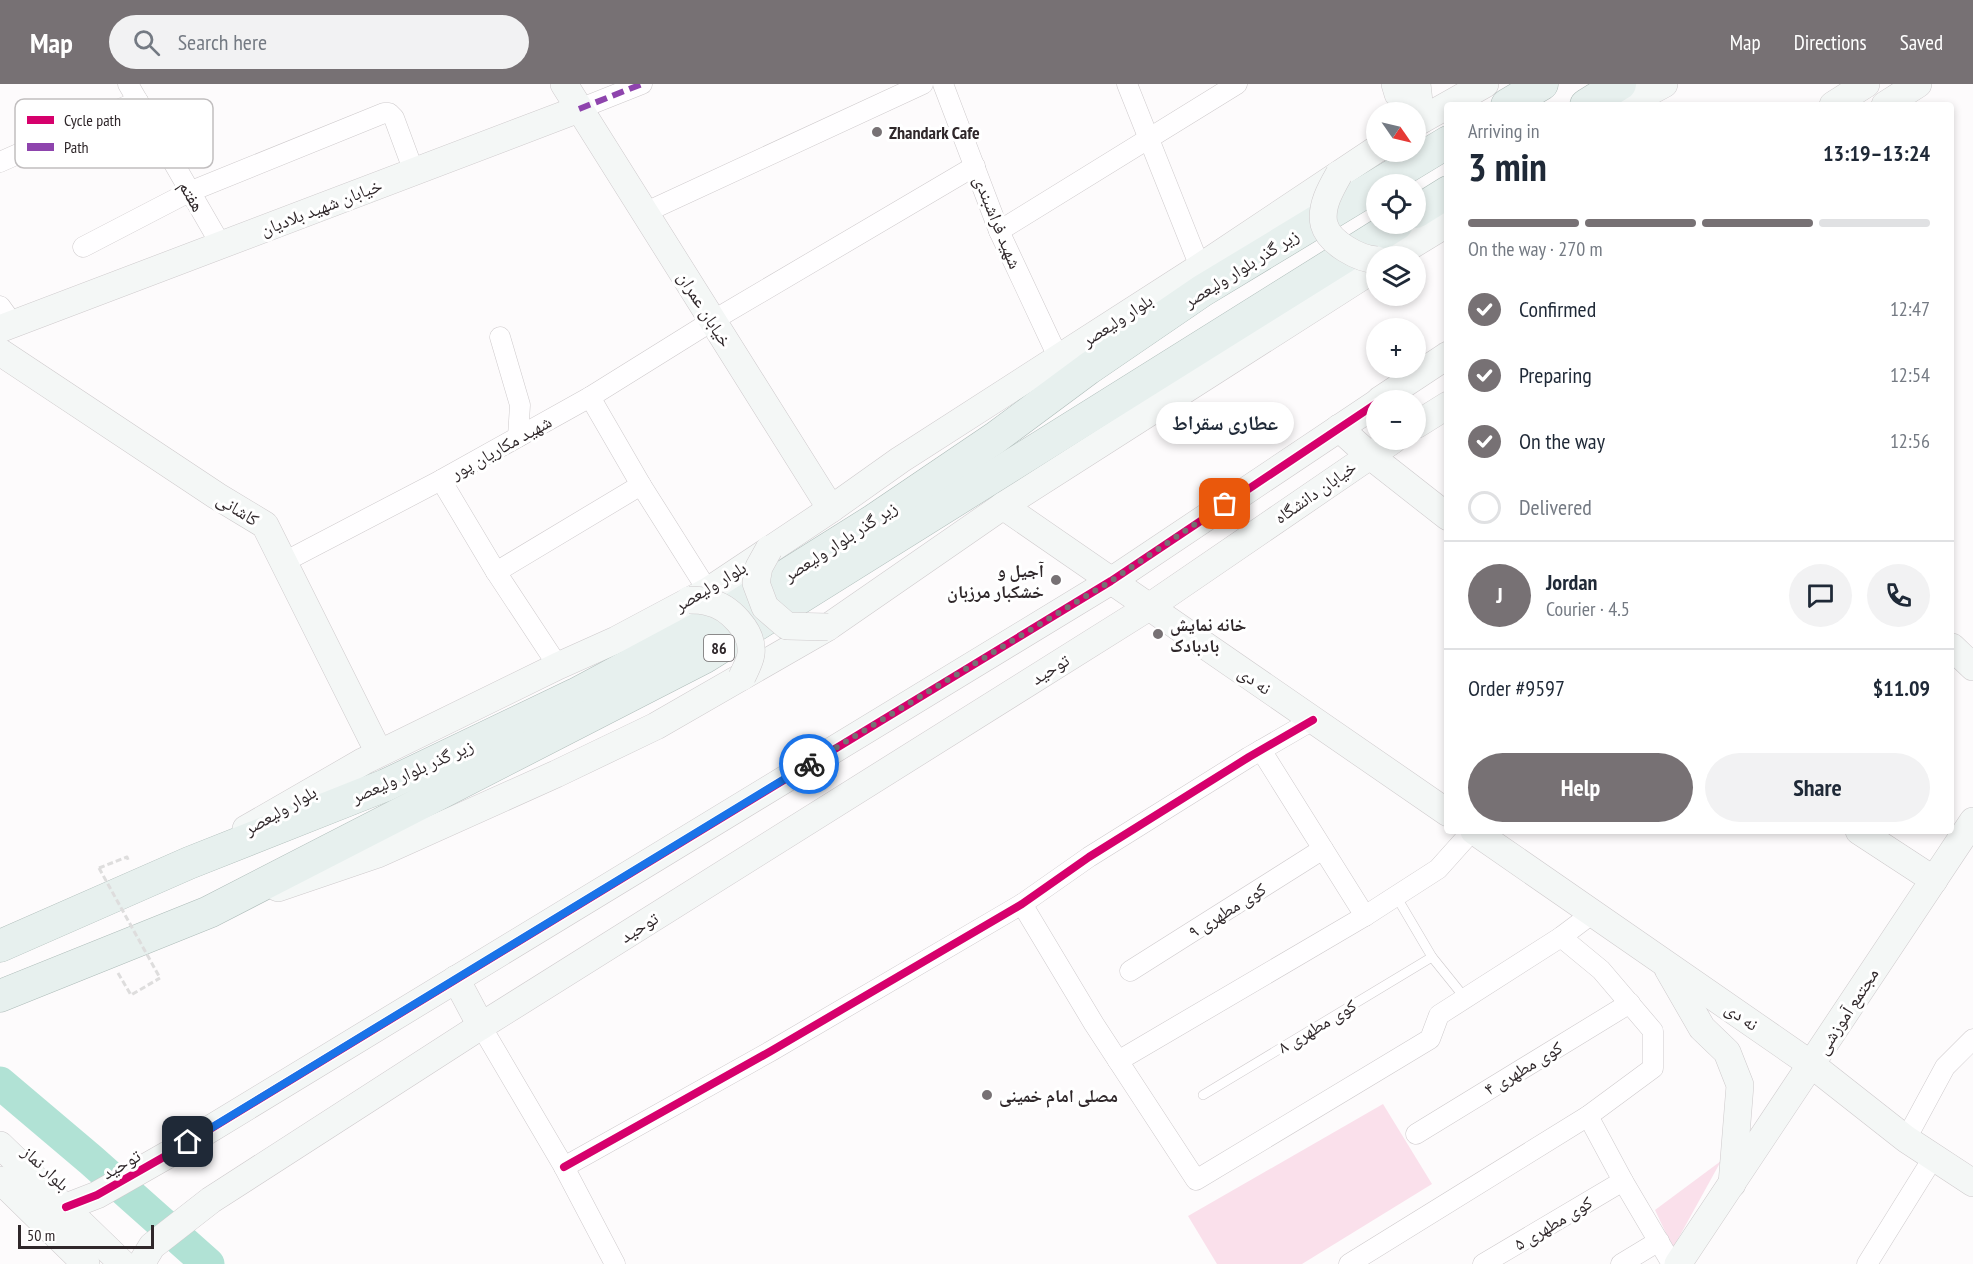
<!DOCTYPE html>
<meta charset="utf-8">
<style>
:root{--surface:#fff;--page:#f2f2f3;--text:#1f2937;--muted:#747a83;--line:#e0e1e3;--accent:#777174}
body{margin:0;font-family:"PT Sans Narrow","Noto Naskh Arabic",sans-serif;background:var(--page);color:var(--text);height:100vh;display:flex;flex-direction:column;font-size:22px;white-space:nowrap}
*{box-sizing:border-box;margin:0}
p{font-size:20px;color:var(--muted)}
.icon{flex:none;width:33px;height:33px;fill:none;stroke:currentColor;stroke-width:2;stroke-linecap:round;stroke-linejoin:round}
.map{position:relative;flex:1;overflow:hidden}
.side{position:absolute;left:1444px;top:18px;width:510px;height:732px;display:flex;flex-direction:column;background:var(--surface);border-radius:6px;box-shadow:0 3px 9px #0003}
.side>*{flex:none}
.needle{width:39px;rotate:124deg}
.tools{position:absolute;left:1366px;top:18px;display:grid;gap:12px}
.tools a{display:grid;place-items:center;width:60px;height:60px;border-radius:50%;background:var(--surface);box-shadow:0 3px 9px #0003;font-size:30px}
.scale{position:absolute;left:18px;bottom:15px;width:136px;box-sizing:border-box;padding-left:6px;border:3px solid #2f272a;border-top:0;font-size:16px;line-height:21px;white-space:nowrap;color:#2f272a;-webkit-text-stroke:4px #fff;paint-order:stroke}
.pin{position:absolute;display:grid;place-items:center;width:51px;height:51px;color:#fff;margin:-26px;border-radius:12px;box-shadow:0 3px 9px #0006}
.courier{position:absolute;display:grid;place-items:center;width:60px;height:60px;margin:-30px;border:4px solid #1a73e8;border-radius:50%;background:#fff;color:#222;box-shadow:0 2px 8px #0007}
.bubble{position:absolute;height:42px;border-radius:21px;background:var(--surface);box-shadow:0 3px 9px #0003;font-size:20px;font-weight:700;line-height:42px;text-align:center}
.overview em{font-style:normal;font-weight:700}
.overview div{display:flex;flex-direction:column-reverse}
.overview{display:flex;align-items:center;justify-content:space-between;height:102px;padding:0 24px}
h1{font-size:39px;font-weight:700;line-height:45px}
.bar{display:grid;grid-template-columns:repeat(4,1fr);gap:9px 6px;align-content:center;height:72px;padding:0 24px}
.bar i{height:8px;border-radius:4px;background:var(--line)}
.bar .selected{background:var(--accent)}
.bar p{grid-column:span 4}
.line{display:flex;align-items:center;gap:15px;padding:0 24px;border-top:2px solid var(--line)}
.line div{flex:1}
.round{display:grid;place-items:center;flex:none;width:63px;height:63px;border-radius:32px;background:var(--page)}
ol{padding:0 24px;list-style:none}
li{display:flex;align-items:center;gap:18px;height:66px}
li p{margin-inline-start:auto}
li .icon{padding:6px;border-radius:50%;background:var(--accent);color:#fff;stroke-width:4}
li:last-child{color:var(--muted)}
li i{width:33px;height:33px;border:3px solid var(--line);border-radius:50%}
.cta{display:flex;gap:12px;margin-top:auto;padding:12px 24px}
.cta a{flex:1;height:69px;border-radius:36px;background:var(--accent);color:#fff;font-size:24px;font-weight:700;line-height:69px;text-align:center}
.cta a+a{background:var(--page);color:var(--text)}
header{display:flex;align-items:center;gap:36px;box-sizing:border-box;height:84px;padding:0 30px;background:var(--accent);color:#fff}
header strong{font-size:28px}
nav{display:flex;gap:33px;margin-inline-start:auto;font-size:21px}
.search{width:420px;height:54px;background:var(--page);display:flex;align-items:center;gap:15px;box-sizing:border-box;padding:0 21px;border-radius:33px;color:var(--muted);font-size:22px}
.map>svg:first-child{display:block}
</style>
<header>
<strong>Map</strong>
<div class="search"><svg class="icon" aria-label="search" viewBox="0 0 24 24"><circle cx="10" cy="10" r="6"/><path d="M15 15l6 6"/></svg>Search here</div>
<nav><a>Map</a><a>Directions</a><a>Saved</a></nav>
</header>
<div class="map">
<svg width="1973" height="1180" viewBox="0 0 1973 1180">
<rect width="100%" height="100%" fill="#fdfbfc"/>
<g fill="#fae0eb">
<polygon points="1383,1020 1432,1100 1302,1180 1217,1180 1188,1132"/>
<polygon points="1721,1077 1673,1164 1655,1126"/>
</g>
<g fill="none" stroke-linecap="round" stroke-linejoin="round">
<polyline stroke="#b1e2d5" stroke-width="33" points="0,999 91,1076 208,1180"/>
<g stroke="#cecacc" stroke-width="10">
<g id="lane">
<polyline points="1396,812 1432,873 1465,914"/>
<polyline points="1203,1011 1432,873"/>
</g>
</g>
<g stroke="#cecacc" stroke-width="21">
<g id="street">
<polyline points="128,0 221,161"/>
<polyline points="943,0 999,147 1058,273"/>
<polyline points="1127,0 1200,183"/>
<polyline points="579,25 642,0"/>
<polyline points="0,78 138,17"/>
<polyline points="644,129 923,0"/>
<polyline points="999,147 1237,0"/>
<polyline points="83,163 189,108 384,29 389,29 394,34 414,88"/>
<polyline points="0,222 13,240"/>
<polyline points="500,253 520,321 518,353"/>
<polyline points="590,313 641,401 708,507"/>
<polyline points="441,396 496,488 558,582"/>
<polyline points="284,478 441,396 590,313 712,237 975,82"/>
<polyline points="496,488 641,401"/>
<polyline points="1261,666 1365,832"/>
<polyline points="1022,820 1094,940 1196,1096 1430,955 1439,931 1561,853 1593,829"/>
<polyline points="1130,887 1323,765"/>
<polyline points="481,942 564,1083 615,1180"/>
<polyline points="1118,977 1365,832 1438,785 1472,747"/>
<polyline points="1588,1032 1623,1097 1672,1180"/>
<polyline points="1416,1050 1630,919"/>
<polyline points="1906,1055 1945,983 1973,955"/>
<polyline points="564,1083 771,967 1022,820 1089,773 1249,673 1313,636"/>
<polyline points="1349,1180 1588,1032 1653,984 1653,947 1601,886 1561,853"/>
<polyline points="1483,1180 1623,1097"/>
<polyline points="1621,1180 1659,1157"/>
<polyline points="1867,1180 1933,1074"/>
</g>
</g>
<g stroke="#cecacc" stroke-width="28">
<g id="secondary">
<polyline points="564,0 831,425"/>
<polyline points="1395,0 1398,10 1415,28"/>
<polyline points="1625,21 1664,0"/>
<polyline points="1833,21 1866,0"/>
<polyline points="1885,21 1918,0"/>
<polyline points="1416,30 1421,36 1417,0"/>
<polyline points="1416,39 1485,0"/>
<polyline points="1394,172 1448,139"/>
<polyline points="0,245 579,25"/>
<polyline points="0,268 217,412 265,441 379,669"/>
<polyline points="1380,316 1448,271"/>
<polyline points="1416,341 1448,321"/>
<polyline points="1339,344 1369,371 1448,433"/>
<polyline points="1003,422 1448,729"/>
<polyline points="1952,563 1973,583"/>
<polyline points="246,745 364,677 558,582 616,556 708,507 831,425 900,376 1200,183 1377,65"/>
<polyline points="1474,747 1812,981 1906,1055 1973,1099"/>
<polyline points="1859,747 1934,796"/>
<polyline points="278,804 378,770 556,690 656,642 828,543 1003,422 1377,183"/>
<polyline points="1668,885 1702,944 1727,968 1740,1001 1732,1100"/>
<polyline points="456,895 481,942"/>
<polyline points="0,1061 123,1180"/>
<polyline points="0,1096 86,1180"/>
<polyline points="66,1123 97,1111 169,1070 1111,497 1377,319"/>
<polyline points="141,1180 152,1162 211,1116 481,942 1149,523 1393,356"/>
<polyline points="1678,1180 1973,737"/>
</g>
</g>
<g stroke="#adbbb8" stroke-width="33">
<g id="primary">
<polyline points="1507,21 1542,0"/>
<polyline points="1586,21 1620,0"/>
<polyline points="1416,128 1448,108"/>
<polyline points="0,862 189,779 386,701 576,610 718,534 874,436 995,354 1088,285 1202,207 1448,58"/>
<polyline points="0,912 209,828 705,573 1397,140"/>
</g>
</g>
<g stroke="#dedddd" stroke-width="3" stroke-dasharray="6 3" stroke-linecap="butt">
<polyline points="99,784 127,773 129,778"/>
<polyline points="118,889 131,911 160,894"/>
</g>
<use href="#lane" stroke="#fffeff" stroke-width="9"/>
<use href="#street" stroke="#fffeff" stroke-width="20"/>
<use href="#secondary" stroke="#f4f7f6" stroke-width="27"/>
<use href="#primary" stroke="#e7f0ee" stroke-width="32"/>
<g stroke="#cecacc" stroke-width="28" stroke-linecap="butt">
<g id="secondary-bridge">
<path d="M1339 90C1331 104 1320 123 1324 140 1329 159 1359 175 1377 176"/>
<polyline points="769,465 759,483 756,499 765,523 787,542 828,543"/>
<path d="M689 516C695 516 702 516 708 518 729 522 754 548 751 570 750 578 745 586 742 593"/>
</g>
</g>
<polyline stroke="#dedddd" stroke-width="3" stroke-dasharray="6 3" stroke-linecap="butt" points="99,784 160,894"/>
<use href="#secondary-bridge" stroke="#f4f7f6" stroke-width="27"/>
<polyline stroke="#8e44ad" stroke-width="6" stroke-dasharray="12 6" stroke-linecap="butt" points="579,25 642,0"/>
<g stroke="#fff" stroke-width="11">
<g id="cycleway">
<polyline points="564,1083 771,967 1022,820 1089,773 1249,673 1313,636"/>
<polyline points="66,1123 97,1111 169,1070 1111,497 1377,319"/>
</g>
</g>
<use href="#cycleway" stroke="#d6006c" stroke-width="8"/>
</g>
<g fill="none" stroke-linecap="round" stroke-linejoin="round">
<polyline stroke="#777174" stroke-width="6" stroke-dasharray="0 10.8" points="809,680 1111,497 1225,420"/>
<polyline stroke="#1a73e8" stroke-width="8" points="188,1058 809,680"/>
</g>
<g fill="#777174" stroke="#fff" stroke-width="2">
<circle cx="877" cy="48" r="6"/>
<circle cx="1056" cy="496" r="6"/>
<circle cx="1158" cy="550" r="6"/>
<circle cx="987" cy="1011" r="6"/>
</g>
<g text-anchor="middle" dominant-baseline="central" stroke-width="6" stroke-linejoin="round" paint-order="stroke">
<rect fill="#fff" stroke="#6d686a" stroke-width="1.5" x="704" y="551" width="30" height="26" rx="4.5"/>
<g font-size="16" font-weight="bold" fill="#2f272a">
<text x="719" y="564">86</text>
</g>
<g font-size="18" font-weight="bold" fill="#2f272a" stroke="#fff" text-anchor="start">
<text x="889" y="48">Zhandark Cafe</text>
<text x="1044" y="486" text-anchor="end">آجیل و<tspan x="1044" dy="21">خشکبار مرزبان</tspan></text>
<text x="1170" y="540">خانه نمایش<tspan x="1170" dy="21">بادبادک</tspan></text>
<text x="999" y="1011">مصلی امام خمینی</text>
</g>
<g font-size="18" fill="#2f272a" stroke="#fff">
<text transform="translate(192 112) rotate(60)">هفتم</text>
<text transform="translate(321 123) rotate(-21)">خیابان شهید بلادیان</text>
<text transform="translate(998 138) rotate(68)">شهید فراشبندی</text>
<text transform="translate(1241 184) rotate(-32)">زیر گذر بلوار ولیعصر</text>
<text transform="translate(705 225) rotate(58)">خیابان عمران</text>
<text transform="translate(1117 236) rotate(-33)">بلوار ولیعصر</text>
<text transform="translate(501 363) rotate(-29)">شهید مکاریان پور</text>
<text transform="translate(1315 408) rotate(-35)">خیابان دانشگاه</text>
<text transform="translate(238 425) rotate(32)">کاشانی</text>
<text transform="translate(840 457) rotate(-33)">زیر گذر بلوار ولیعصر</text>
<text transform="translate(710 502) rotate(-31)">بلوار ولیعصر</text>
<text transform="translate(1050 585) rotate(-32)">توحید</text>
<text transform="translate(1255 596) rotate(35)">نه دی</text>
<text transform="translate(412 687) rotate(-24)">زیر گذر بلوار ولیعصر</text>
<text transform="translate(280 726) rotate(-30)">بلوار ولیعصر</text>
<text transform="translate(1227 826) rotate(-32)">کوی مطهری ۹</text>
<text transform="translate(639 843) rotate(-32)">توحید</text>
<text transform="translate(1847 927) rotate(-57)">مجتمع آموزشی</text>
<text transform="translate(1742 932) rotate(35)">نه دی</text>
<text transform="translate(1317 942) rotate(-31)">کوی مطهری ۸</text>
<text transform="translate(1523 984) rotate(-31)">کوی مطهری ۴</text>
<text transform="translate(121 1080) rotate(-30)">توحید</text>
<text transform="translate(46 1084) rotate(43)">بلوار نماز</text>
<text transform="translate(1553 1139) rotate(-31)">کوی مطهری ۵</text>
</g>
</g>
<rect x="15" y="15" width="198" height="69" rx="9" fill="#fff" stroke="#c1bebf" stroke-width="1.5"/>
<rect x="27" y="32" width="27" height="8" fill="#d6006c"/>
<rect x="27" y="59" width="27" height="8" fill="#8e44ad"/>
<g font-size="16" fill="#2f272a">
<text x="64" y="42">Cycle path</text>
<text x="64" y="69">Path</text>
</g>
</svg>
<div class="tools">
<a><svg class="needle" viewBox="-14 -14 28 28"><path d="M0-13l5 13h-10z" fill="#e53935"/><path d="M0 13l5-13h-10z" fill="#747a83"/></svg></a>
<a><svg class="icon" aria-label="locate" viewBox="0 0 24 24"><circle cx="12" cy="12" r="6"/><path d="M12 2v4M12 18v4M2 12h4M18 12h4"/></svg></a>
<a><svg class="icon" aria-label="layers" viewBox="0 0 24 24"><path d="M12 4l9 5-9 5-9-5zM3 14l9 5 9-5"/></svg></a>
<a>+</a>
<a>−</a>
</div>
<div class="scale">50 m</div>
<div class="pin" style="left:1225px;top:420px;background:#ea580c"><svg class="icon" aria-label="bag" viewBox="0 0 24 24"><path d="M5 8h14l-1 12H6zM9 8a3 3 0 0 1 6 0"/></svg></div>
<div class="pin" style="left:188px;top:1058px;background:#1f2937"><svg class="icon" aria-label="home" viewBox="0 0 24 24"><path d="M3 11l9-7 9 7M6 9v11h12V9"/></svg></div>
<div class="courier" style="left:809px;top:680px"><svg class="icon" aria-label="bike" viewBox="0 0 24 24"><circle cx="6" cy="16" r="4"/><circle cx="18" cy="16" r="4"/><path d="M6 16l4-8h5l3 8M10 8l3 8H6M13 5h3"/></svg></div>
<div class="bubble" style="left:1156px;top:318px;width:138px">عطاری سقراط</div>
<section class="side">
<div class="overview"><div><h1>3 min</h1><p>Arriving in</p></div><em>13:19–13:24</em></div>
<div class="bar"><i class="selected"></i><i class="selected"></i><i class="selected"></i><i></i><p>On the way · 270 m</p></div>
<ol>
<li><svg class="icon" aria-label="check" viewBox="0 0 24 24"><path d="M5 12l5 5 9-10"/></svg>Confirmed<p>12:47</p></li>
<li><svg class="icon" aria-label="check" viewBox="0 0 24 24"><path d="M5 12l5 5 9-10"/></svg>Preparing<p>12:54</p></li>
<li><svg class="icon" aria-label="check" viewBox="0 0 24 24"><path d="M5 12l5 5 9-10"/></svg>On the way<p>12:56</p></li>
<li><i></i>Delivered</li>
</ol>
<div class="line" style="height:108px"><b class="round" style="background:var(--accent);color:#fff">J</b><div><b>Jordan</b><p>Courier · 4.5</p></div><a class="round"><svg class="icon" aria-label="chat" viewBox="0 0 24 24"><path d="M4 5h16v11H9l-5 4z"/></svg></a><a class="round"><svg class="icon" aria-label="phone" viewBox="0 0 24 24"><path d="M5 4h4l2 5-3 2q2 4 5 5l2-3 5 2v4C11 20 4 13 5 4z"/></svg></a></div>
<div class="line" style="height:78px"><div>Order #9597</div><b>$11.09</b></div>
<div class="cta"><a>Help</a><a>Share</a></div>
</section>
</div>
